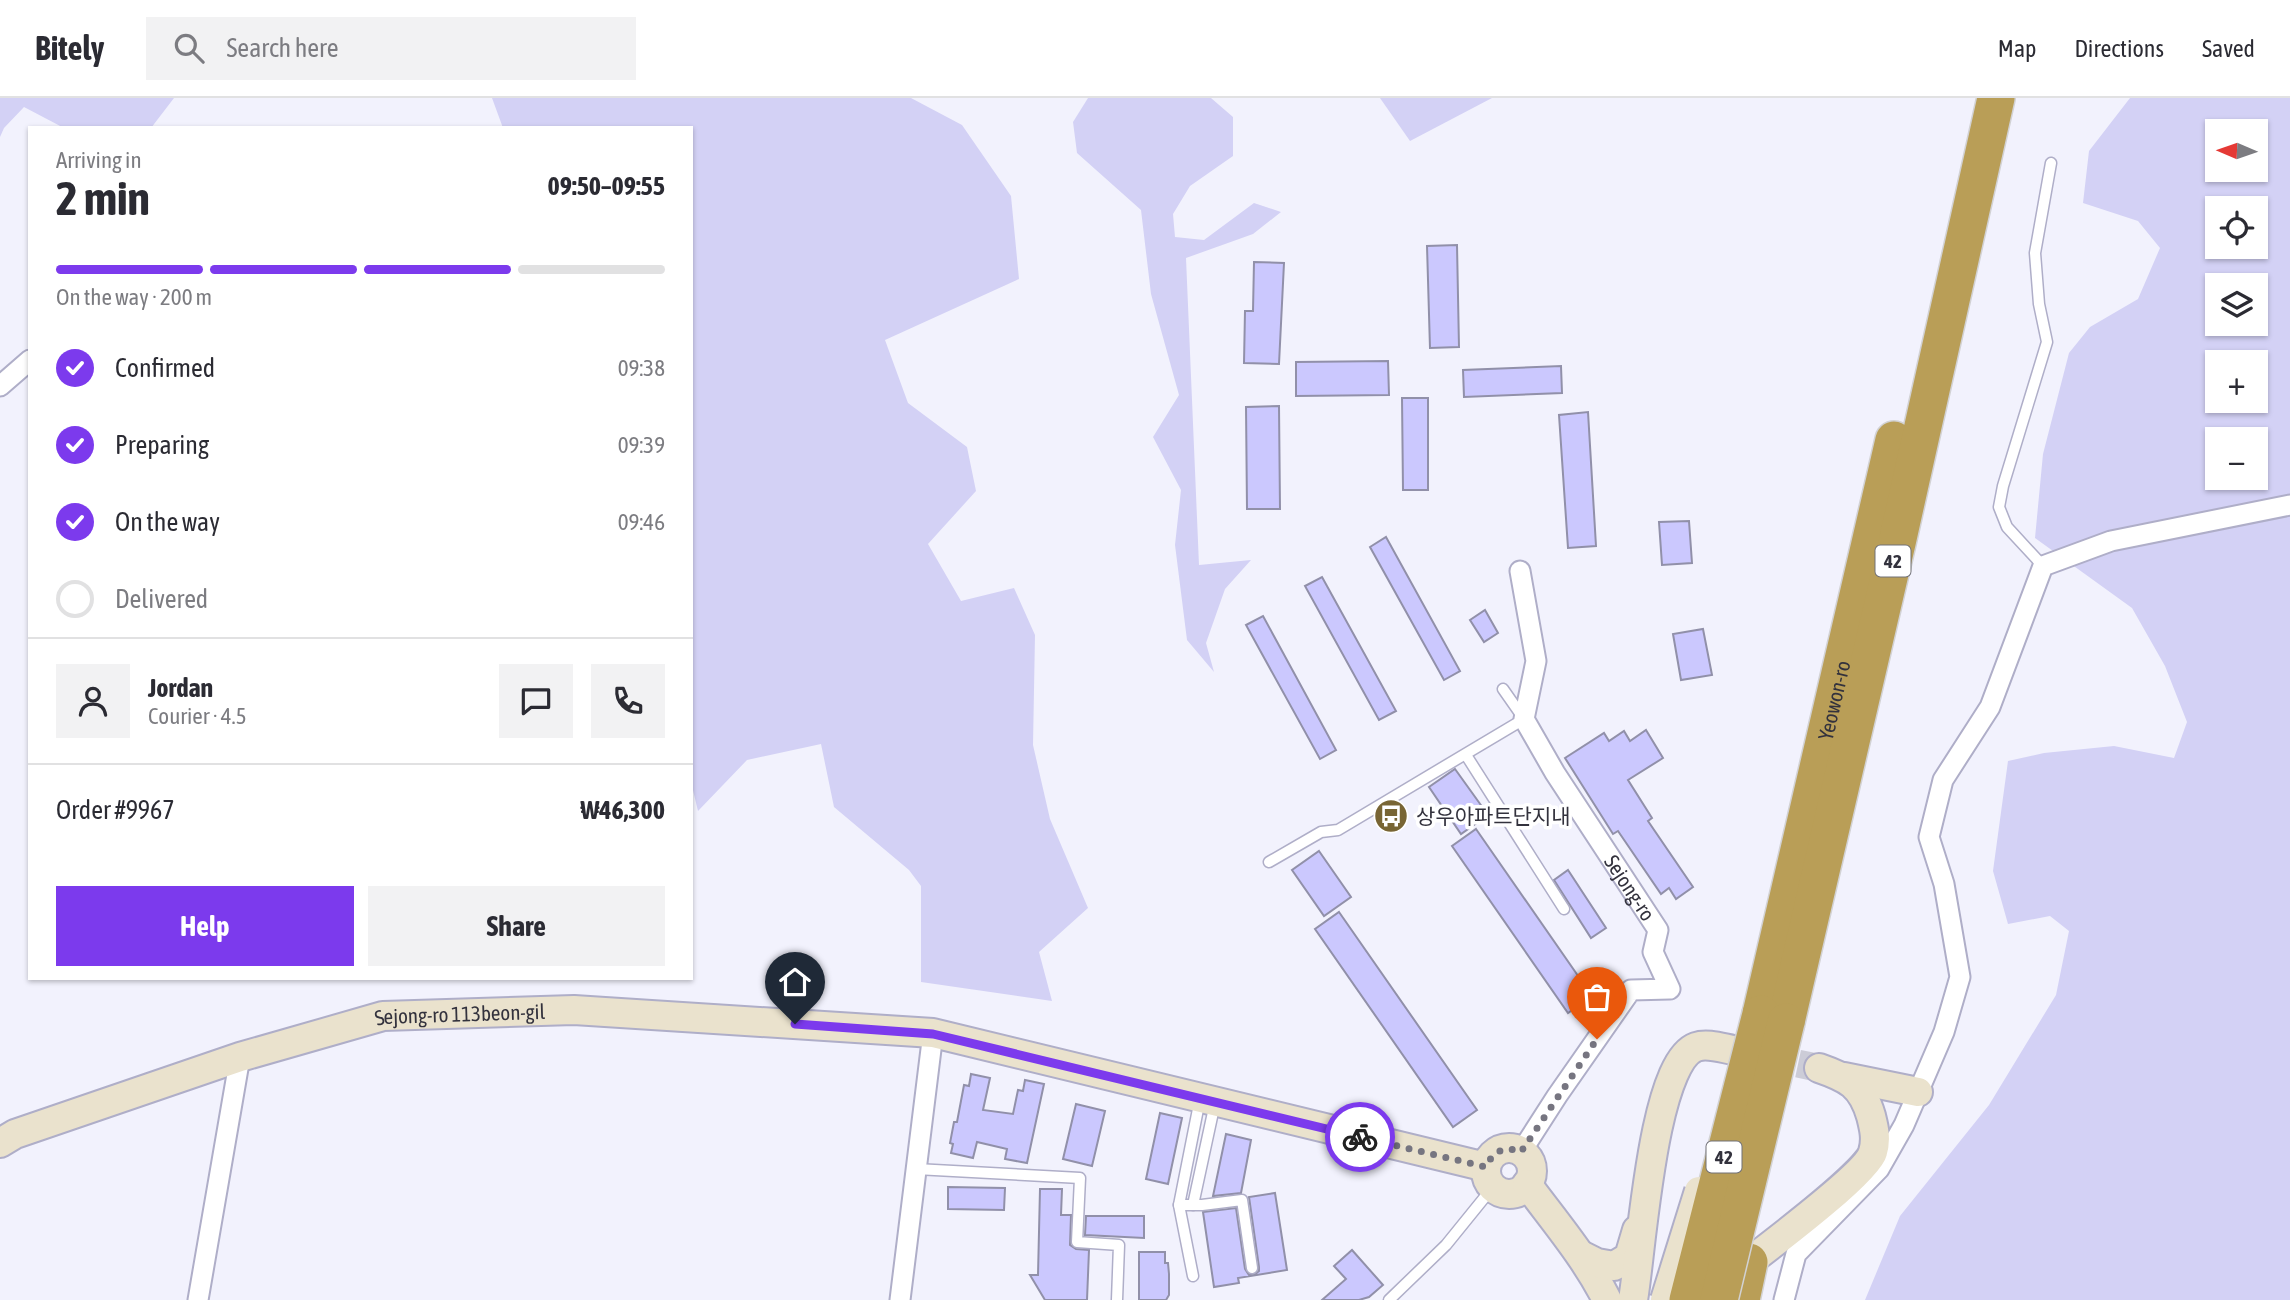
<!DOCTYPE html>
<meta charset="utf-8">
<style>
:root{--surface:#fff;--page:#f2f2f3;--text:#2b2b33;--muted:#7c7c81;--line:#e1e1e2;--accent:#7c3aed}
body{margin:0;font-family:"Asap Condensed","Noto Sans KR",sans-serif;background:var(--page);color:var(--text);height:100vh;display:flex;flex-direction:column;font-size:26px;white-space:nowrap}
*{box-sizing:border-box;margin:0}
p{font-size:23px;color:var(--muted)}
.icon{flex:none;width:38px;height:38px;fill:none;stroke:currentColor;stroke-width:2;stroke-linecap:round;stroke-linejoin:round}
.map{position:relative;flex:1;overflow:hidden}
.side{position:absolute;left:28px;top:28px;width:665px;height:854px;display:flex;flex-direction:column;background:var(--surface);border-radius:0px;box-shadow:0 2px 5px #0004}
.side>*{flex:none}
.needle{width:46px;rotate:272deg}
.tools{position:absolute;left:2205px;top:21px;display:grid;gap:14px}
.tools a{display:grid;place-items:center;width:63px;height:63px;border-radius:0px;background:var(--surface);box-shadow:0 2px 5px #0004;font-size:35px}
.pin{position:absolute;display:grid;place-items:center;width:60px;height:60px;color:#fff;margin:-72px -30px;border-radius:50% 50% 50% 0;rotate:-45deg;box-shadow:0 0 7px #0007}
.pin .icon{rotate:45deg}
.courier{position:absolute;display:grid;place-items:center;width:70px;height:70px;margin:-35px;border:5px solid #7c3aed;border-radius:50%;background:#fff;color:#222;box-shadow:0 2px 9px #0007}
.overview em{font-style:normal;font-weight:700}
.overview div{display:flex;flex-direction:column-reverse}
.overview{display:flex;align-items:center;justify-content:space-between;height:119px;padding:0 28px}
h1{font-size:46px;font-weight:700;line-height:52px}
.bar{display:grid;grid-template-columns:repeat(4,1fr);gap:10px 7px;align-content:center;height:84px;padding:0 28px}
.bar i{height:9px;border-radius:5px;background:var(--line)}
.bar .selected{background:var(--accent)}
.bar p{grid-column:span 4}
.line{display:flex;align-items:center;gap:18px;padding:0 28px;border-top:2px solid var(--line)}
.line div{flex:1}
.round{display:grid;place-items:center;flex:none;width:74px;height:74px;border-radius:0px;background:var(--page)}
ol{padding:0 28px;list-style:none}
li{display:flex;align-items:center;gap:21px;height:77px}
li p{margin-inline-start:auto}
li .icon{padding:7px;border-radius:50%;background:var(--accent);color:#fff;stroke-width:4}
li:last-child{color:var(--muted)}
li i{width:38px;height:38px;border:4px solid var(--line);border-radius:50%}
.action{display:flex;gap:14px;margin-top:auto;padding:14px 28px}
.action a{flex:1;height:80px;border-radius:0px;background:var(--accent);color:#fff;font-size:28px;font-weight:700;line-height:80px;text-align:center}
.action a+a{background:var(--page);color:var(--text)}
header{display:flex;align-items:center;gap:42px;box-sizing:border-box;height:98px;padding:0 35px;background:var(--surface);border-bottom:2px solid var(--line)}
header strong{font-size:33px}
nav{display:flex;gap:38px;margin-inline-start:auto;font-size:24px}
.search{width:490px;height:63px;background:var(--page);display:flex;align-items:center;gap:18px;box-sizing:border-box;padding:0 24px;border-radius:0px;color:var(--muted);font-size:26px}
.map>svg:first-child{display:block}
</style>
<header>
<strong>Bitely</strong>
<div class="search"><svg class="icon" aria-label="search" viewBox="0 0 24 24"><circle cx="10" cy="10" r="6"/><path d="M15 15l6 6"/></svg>Search here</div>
<nav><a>Map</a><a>Directions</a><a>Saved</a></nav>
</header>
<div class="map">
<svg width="2290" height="1202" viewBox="0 0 2290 1202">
<rect width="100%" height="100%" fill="#f2f2fd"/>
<g fill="#d3d1f5" fill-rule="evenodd">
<polygon points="0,0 174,0 151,30 64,30 24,9 4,30 0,39"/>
<polygon points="492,0 911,0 962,27 1011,98 1019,181 885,242 908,305 967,349 976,393 928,446 961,503 1014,490 1035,537 1033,647 1050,721 1088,810 1039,854 1052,903 921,884 921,788 909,772 834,709 821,646 747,662 698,713 691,684 691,30 503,30"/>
<polygon points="1088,0 1211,0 1233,19 1233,58 1190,88 1173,116 1175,139 1204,142 1254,105 1281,114 1253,136 1186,160 1199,467 1251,462 1225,491 1206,545 1214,574 1187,542 1175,447 1181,392 1153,339 1179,297 1151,196 1141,112 1077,55 1073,24"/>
<polygon points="1380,0 1492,0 1410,43"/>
<path d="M2130 0H2290V1202H1865L1900 1118 1989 1007 2056 897 2069 833 2050 818 2008 826 1993 773 2008 663 2044 655 2114 648 2174 660 2187 624 2165 568 2132 510 2035 440 2043 356 2069 255 2090 229 2138 201 2160 150 2138 123 2083 105 2089 53ZM2217 33H2256V72H2217ZM2217 110H2256V149H2217ZM2217 187H2256V226H2217ZM2217 264H2256V303H2217ZM2217 341H2256V380H2217Z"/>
</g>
<g fill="#cbc8fe" stroke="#9190a9" stroke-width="2">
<polygon points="1457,147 1459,249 1430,250 1427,148"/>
<polygon points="1254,164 1284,165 1279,266 1244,265 1245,213 1253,213"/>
<polygon points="1388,263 1389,297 1296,298 1296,264"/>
<polygon points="1561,268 1562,295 1464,299 1463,272"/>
<polygon points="1402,300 1428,300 1428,392 1403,392"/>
<polygon points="1279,308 1280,411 1247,411 1246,309"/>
<polygon points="1588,314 1596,448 1568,450 1559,317"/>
<polygon points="1689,423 1692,465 1662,467 1659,424"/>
<polygon points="1386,439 1460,573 1444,582 1370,449"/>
<polygon points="1322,479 1396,613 1379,622 1305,488"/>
<polygon points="1485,512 1498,535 1484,544 1470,522"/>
<polygon points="1263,518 1336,652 1320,661 1246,527"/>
<polygon points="1703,531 1712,577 1681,582 1673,536"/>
<polygon points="1646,632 1663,660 1628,682 1652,720 1648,723 1693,789 1676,801 1669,790 1661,796 1618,733 1613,736 1565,660 1604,635 1609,643 1624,633 1630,643"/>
<polygon points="1455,671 1488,717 1461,736 1429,689"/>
<polygon points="1476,731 1592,898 1568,915 1452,748"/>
<polygon points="1319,753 1351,799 1324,818 1292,772"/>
<polygon points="1568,772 1606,830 1591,840 1554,782"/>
<polygon points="1339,814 1477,1012 1453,1029 1315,831"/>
<polygon points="971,976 990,980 983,1012 1013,1016 1018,992 1023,993 1025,982 1044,986 1027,1065 1005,1061 1007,1051 977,1044 973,1060 951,1055 953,1046 950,1045 954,1024 957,1024 964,987 969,988"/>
<polygon points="1076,1006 1105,1013 1092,1068 1063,1061"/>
<polygon points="1160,1015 1182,1020 1168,1086 1146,1081"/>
<polygon points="1226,1036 1251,1042 1241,1095 1213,1098"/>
<polygon points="948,1089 1005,1090 1004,1112 948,1111"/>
<polygon points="1040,1091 1062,1091 1061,1117 1071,1117 1070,1147 1076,1151 1089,1152 1087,1202 1045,1202 1030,1177 1038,1177"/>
<polygon points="1275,1095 1287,1172 1238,1180 1239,1185 1214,1189 1203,1114 1236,1110 1245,1171 1249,1177 1254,1177 1259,1173 1259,1169 1249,1099"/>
<polygon points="1086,1118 1144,1118 1144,1140 1085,1137"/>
<polygon points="1352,1152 1383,1187 1369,1199 1359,1202 1322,1202 1346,1181 1334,1168"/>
<polygon points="1139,1154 1165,1154 1165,1165 1168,1165 1169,1176 1169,1197 1166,1202 1139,1202"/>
</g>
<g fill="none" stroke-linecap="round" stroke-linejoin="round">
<polyline stroke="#ccccd7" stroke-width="28" stroke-dasharray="28 14" stroke-linecap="butt" points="1757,957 1819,970"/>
<g stroke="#afaec8" stroke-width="13">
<g id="lane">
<polyline points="2043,468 2007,429 1999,409 2003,388 2047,244 2039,206 2035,155 2051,65"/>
<polyline points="1466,657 1564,811"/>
<polyline points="1269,764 1321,734 1338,732 1524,621 1503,591"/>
<polyline points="916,1071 1080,1080 1077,1144 1119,1147 1117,1202"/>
<polyline points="1179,1107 1202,1107 1242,1102 1252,1170"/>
<polyline points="1193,1107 1215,1005"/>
<polyline points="1193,1178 1179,1107 1200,1001"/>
<polyline points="1389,1202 1446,1147 1493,1089"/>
</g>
</g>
<g stroke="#afaec8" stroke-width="23">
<g id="street">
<polyline points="0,288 30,262"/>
<path id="s1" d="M1520 473 1536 563 1524 621 1555 675 1658 832 1653 854 1670 891 1631 892 1557 998 1521 1054"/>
<polyline points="198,1202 240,959"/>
<polyline points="900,1202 933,935"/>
<polyline points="1784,1202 1796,1156 1879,1071 1904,1027 1944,934 1960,879 1944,786 1929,739 1943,682 1990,609 2043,468 2111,443 2290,407"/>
</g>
</g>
<g stroke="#afaec8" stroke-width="32">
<g id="secondary">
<polyline points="1844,979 1918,994"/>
<path id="s2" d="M0 1045 15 1036 240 959 383 918 574 912 933 935 1486 1069"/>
<circle cx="1509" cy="1073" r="23"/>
<path d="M1527 1086C1555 1124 1586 1160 1607 1202"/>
<polyline points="1581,1157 1597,1165 1614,1168 1629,1159 1637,1132"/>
<path d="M1749 1164C1771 1147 1868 1074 1873 1054 1877 1041 1874 1030 1871 1018 1862 987 1848 980 1819 970"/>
<path d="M1633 1202C1641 1158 1652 965 1696 949 1707 945 1722 950 1733 952"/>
</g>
</g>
<g stroke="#d2d2d4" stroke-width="40">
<g id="highway">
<path id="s3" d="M1761 916 1894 342"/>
<polyline points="1786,924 1897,445 1996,0"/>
<polyline points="1741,1202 1749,1164"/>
</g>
</g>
<use href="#lane" stroke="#fff" stroke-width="10"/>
<use href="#street" stroke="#fff" stroke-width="19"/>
<use href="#secondary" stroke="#eae2cd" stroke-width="28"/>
<use href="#highway" stroke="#b99e57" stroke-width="37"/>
<g stroke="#afaec8" stroke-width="32" stroke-linecap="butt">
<polyline id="secondary-bridge" points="1665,1202 1699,1093"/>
</g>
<g stroke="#d2d2d4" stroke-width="40" stroke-linecap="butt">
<g id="highway-bridge">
<polyline points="1688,1202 1761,916"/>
<polyline points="1719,1202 1786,924"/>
</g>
</g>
<use href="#secondary-bridge" stroke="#eae2cd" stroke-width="28"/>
<use href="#highway-bridge" stroke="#b99e57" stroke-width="37"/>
</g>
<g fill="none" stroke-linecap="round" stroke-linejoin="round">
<path stroke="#767580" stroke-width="7" stroke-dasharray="0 12.6" d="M1360 1039 1486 1069C1493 1053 1505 1047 1521 1054L1597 941"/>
<polyline stroke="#7c3aed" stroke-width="9" points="795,926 933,936 1360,1039"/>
</g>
<defs>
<g id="bus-disc" transform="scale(1.75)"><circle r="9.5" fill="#786534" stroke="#fff"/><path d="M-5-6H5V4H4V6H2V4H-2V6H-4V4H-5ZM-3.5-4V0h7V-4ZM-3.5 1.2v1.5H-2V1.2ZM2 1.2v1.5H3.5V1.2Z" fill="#fff"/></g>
</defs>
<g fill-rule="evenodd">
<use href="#bus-disc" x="1391" y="718"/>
</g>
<g text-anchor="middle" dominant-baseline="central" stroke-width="7" stroke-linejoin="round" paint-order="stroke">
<g fill="#fff" stroke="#707077" stroke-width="2">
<rect x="1875.5" y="447.5" width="35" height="31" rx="5"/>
<rect x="1706.5" y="1043.5" width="35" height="31" rx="5"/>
</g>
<g font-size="19" font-weight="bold" fill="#33323d">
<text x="1893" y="463">42</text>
<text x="1724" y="1059">42</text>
</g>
<g font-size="21" fill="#33323d" stroke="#fff">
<text stroke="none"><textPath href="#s3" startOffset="322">Yeowon-ro</textPath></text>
<text stroke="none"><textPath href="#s1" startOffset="350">Sejong-ro</textPath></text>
<text stroke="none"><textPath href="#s2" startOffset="481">Sejong-ro 113beon-gil</textPath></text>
</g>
<g font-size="21" fill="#33323d" stroke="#fff" text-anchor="start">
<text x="1416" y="718">상우아파트단지내</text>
</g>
</g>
</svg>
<div class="tools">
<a><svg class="needle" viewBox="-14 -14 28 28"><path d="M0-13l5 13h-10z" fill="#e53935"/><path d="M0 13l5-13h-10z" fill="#7c7c81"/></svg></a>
<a><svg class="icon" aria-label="locate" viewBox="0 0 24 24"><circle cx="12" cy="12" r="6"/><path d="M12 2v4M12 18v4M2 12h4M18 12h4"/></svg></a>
<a><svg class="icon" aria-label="layers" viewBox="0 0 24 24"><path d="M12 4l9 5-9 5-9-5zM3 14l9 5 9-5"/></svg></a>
<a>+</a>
<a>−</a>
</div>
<div class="pin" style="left:1597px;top:941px;background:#ea580c"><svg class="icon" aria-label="bag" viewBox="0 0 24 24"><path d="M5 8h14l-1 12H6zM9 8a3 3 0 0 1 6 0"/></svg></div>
<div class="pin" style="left:795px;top:926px;background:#1f2937"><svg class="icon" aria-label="home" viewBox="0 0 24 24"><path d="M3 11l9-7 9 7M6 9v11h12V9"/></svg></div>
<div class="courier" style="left:1360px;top:1039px"><svg class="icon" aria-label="bike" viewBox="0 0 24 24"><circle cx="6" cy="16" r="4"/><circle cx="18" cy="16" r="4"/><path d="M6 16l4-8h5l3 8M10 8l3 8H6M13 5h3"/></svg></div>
<section class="side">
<div class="overview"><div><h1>2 min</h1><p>Arriving in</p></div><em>09:50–09:55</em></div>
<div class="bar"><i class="selected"></i><i class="selected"></i><i class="selected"></i><i></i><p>On the way · 200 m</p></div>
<ol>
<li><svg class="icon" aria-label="check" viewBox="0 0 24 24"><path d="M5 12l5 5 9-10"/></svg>Confirmed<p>09:38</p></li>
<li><svg class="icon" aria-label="check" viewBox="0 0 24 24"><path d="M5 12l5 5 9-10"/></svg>Preparing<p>09:39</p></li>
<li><svg class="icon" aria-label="check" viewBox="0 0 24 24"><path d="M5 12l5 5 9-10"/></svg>On the way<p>09:46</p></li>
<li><i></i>Delivered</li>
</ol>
<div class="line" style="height:126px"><a class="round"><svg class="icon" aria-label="person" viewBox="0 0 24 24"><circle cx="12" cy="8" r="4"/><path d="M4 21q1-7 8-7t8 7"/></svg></a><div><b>Jordan</b><p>Courier · 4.5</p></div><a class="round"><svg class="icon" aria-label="chat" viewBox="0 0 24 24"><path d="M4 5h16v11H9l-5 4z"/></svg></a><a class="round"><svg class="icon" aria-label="phone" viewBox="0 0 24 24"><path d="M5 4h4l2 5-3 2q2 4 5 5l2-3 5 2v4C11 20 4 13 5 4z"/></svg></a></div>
<div class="line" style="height:91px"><div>Order #9967</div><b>₩46,300</b></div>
<div class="action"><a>Help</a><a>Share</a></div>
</section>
</div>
